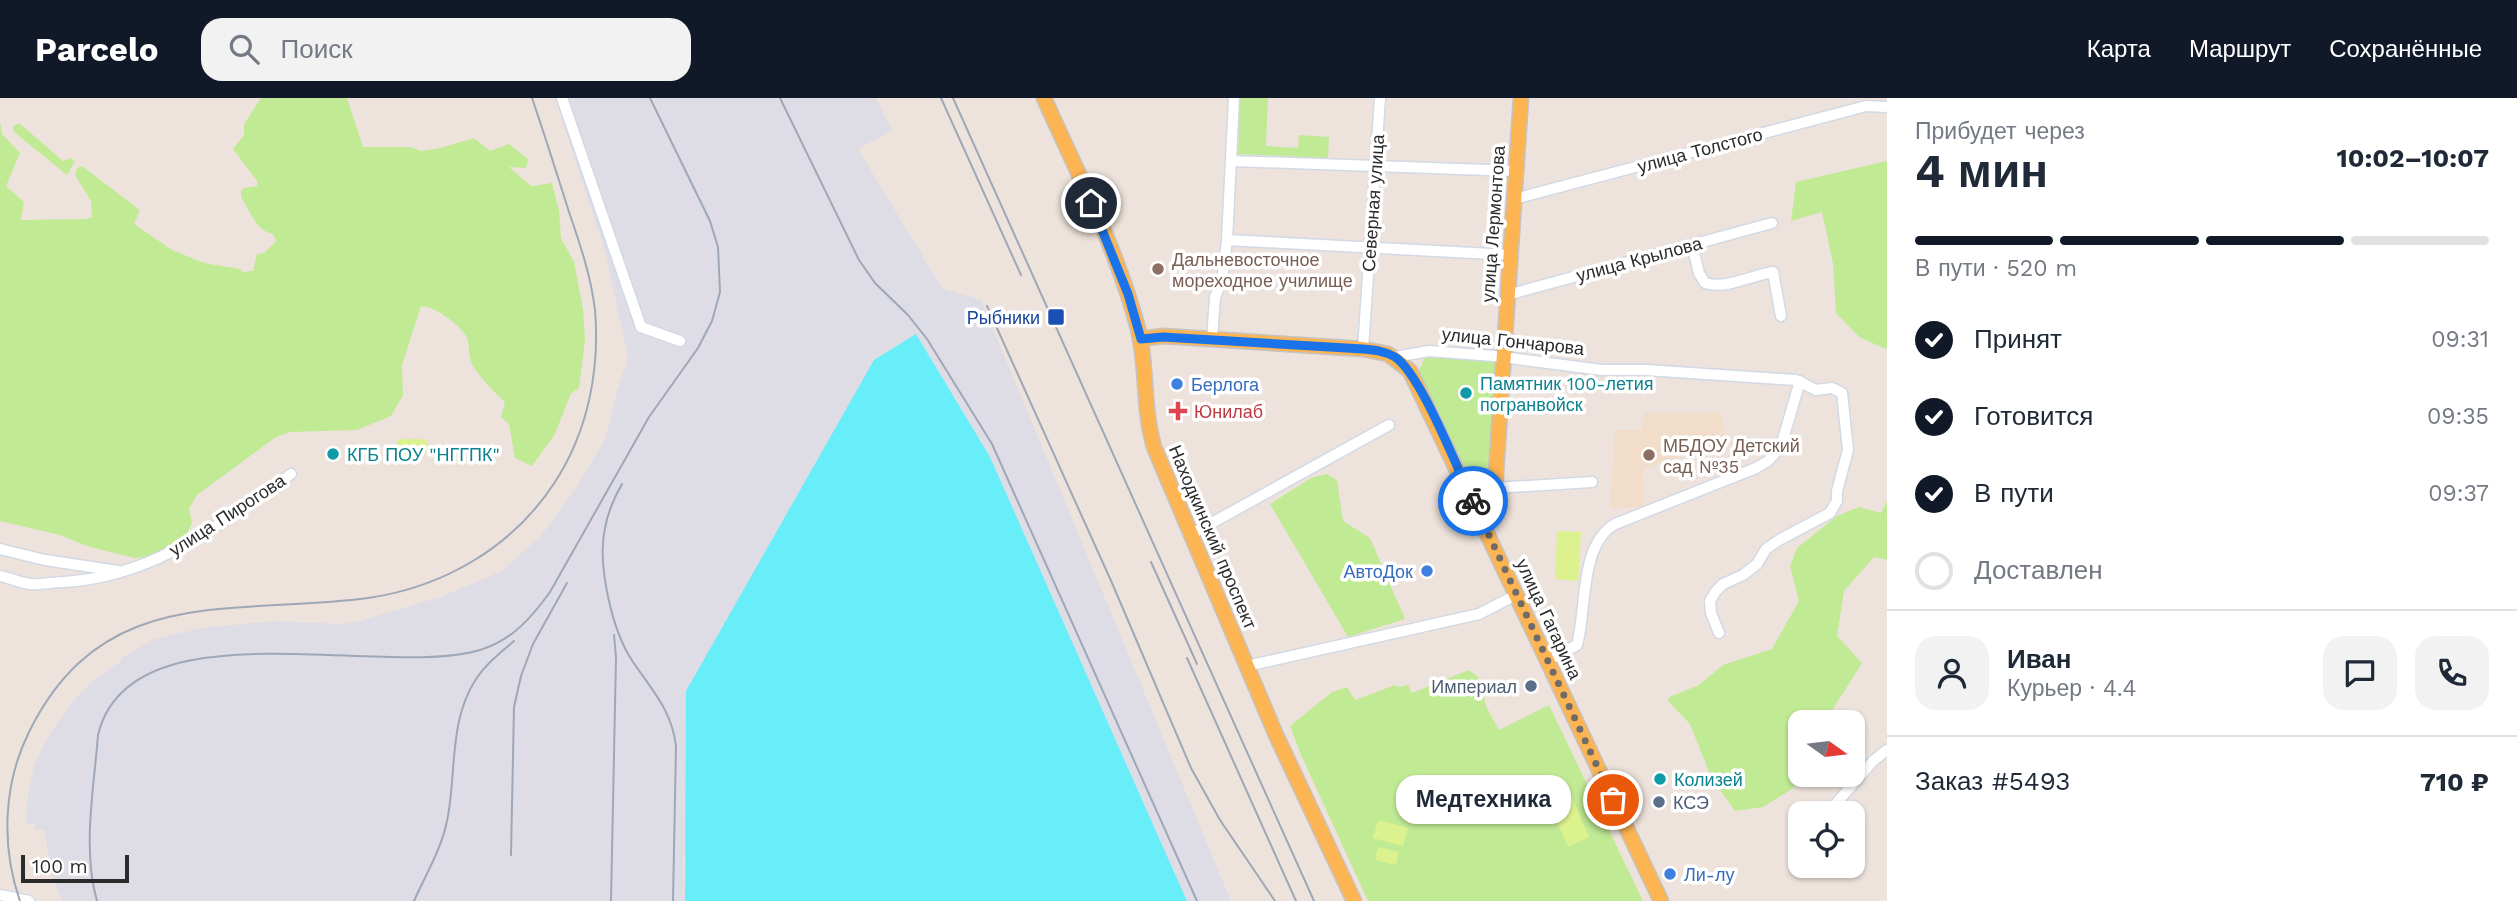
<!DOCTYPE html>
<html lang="ru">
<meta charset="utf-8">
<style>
:root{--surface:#fff;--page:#f2f2f3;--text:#1f2937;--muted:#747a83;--line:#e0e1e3;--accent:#111827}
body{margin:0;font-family:"Work Sans",sans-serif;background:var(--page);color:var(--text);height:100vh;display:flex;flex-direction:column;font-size:26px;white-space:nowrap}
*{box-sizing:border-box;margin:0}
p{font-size:23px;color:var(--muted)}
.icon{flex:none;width:38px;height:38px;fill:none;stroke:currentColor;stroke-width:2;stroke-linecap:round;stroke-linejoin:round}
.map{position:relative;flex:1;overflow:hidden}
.drawer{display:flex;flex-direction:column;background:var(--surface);width:630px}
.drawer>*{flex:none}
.needle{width:46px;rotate:104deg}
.controls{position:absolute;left:1788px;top:612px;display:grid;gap:14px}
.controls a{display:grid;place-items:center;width:77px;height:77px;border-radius:14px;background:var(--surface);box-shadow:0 2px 5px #0004;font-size:35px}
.scale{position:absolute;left:21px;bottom:18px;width:108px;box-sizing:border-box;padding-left:7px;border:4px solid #2b2b2b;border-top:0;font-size:19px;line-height:24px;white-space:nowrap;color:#2b2b2b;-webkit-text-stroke:5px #fff;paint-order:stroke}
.pin{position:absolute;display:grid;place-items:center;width:60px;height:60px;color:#fff;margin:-30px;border:4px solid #fff;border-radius:50%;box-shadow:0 2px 7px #0007}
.courier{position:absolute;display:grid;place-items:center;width:70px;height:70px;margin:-35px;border:5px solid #1a73e8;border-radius:50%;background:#fff;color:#222;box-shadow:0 2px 9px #0007}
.bubble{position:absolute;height:49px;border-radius:21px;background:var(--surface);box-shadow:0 2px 5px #0004;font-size:23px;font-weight:700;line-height:49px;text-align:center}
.overview em{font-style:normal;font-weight:700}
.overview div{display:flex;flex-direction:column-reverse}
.overview{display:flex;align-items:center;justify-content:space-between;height:119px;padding:0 28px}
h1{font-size:46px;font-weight:700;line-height:52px}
.bar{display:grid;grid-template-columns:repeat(4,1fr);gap:10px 7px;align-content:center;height:84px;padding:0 28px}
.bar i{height:9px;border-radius:5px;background:var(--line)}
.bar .selected{background:var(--accent)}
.bar p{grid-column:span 4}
.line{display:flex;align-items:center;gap:18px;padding:0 28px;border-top:2px solid var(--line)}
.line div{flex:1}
.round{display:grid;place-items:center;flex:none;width:74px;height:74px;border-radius:21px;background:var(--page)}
ol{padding:0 28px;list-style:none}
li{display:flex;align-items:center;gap:21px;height:77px}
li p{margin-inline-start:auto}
li .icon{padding:7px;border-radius:50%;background:var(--accent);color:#fff;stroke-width:4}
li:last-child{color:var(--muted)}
li i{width:38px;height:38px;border:4px solid var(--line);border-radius:50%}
header{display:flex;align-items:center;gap:42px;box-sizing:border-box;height:98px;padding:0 35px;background:var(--accent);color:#fff}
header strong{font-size:33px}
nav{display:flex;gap:38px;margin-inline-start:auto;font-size:24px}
.search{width:490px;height:63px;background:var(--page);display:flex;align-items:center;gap:18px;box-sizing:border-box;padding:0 24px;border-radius:21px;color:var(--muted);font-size:26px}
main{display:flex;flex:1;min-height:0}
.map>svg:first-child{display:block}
</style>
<header>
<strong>Parcelo</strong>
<div class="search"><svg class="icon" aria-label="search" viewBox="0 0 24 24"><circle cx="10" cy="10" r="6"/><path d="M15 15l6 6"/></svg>Поиск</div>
<nav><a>Карта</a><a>Маршрут</a><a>Сохранённые</a></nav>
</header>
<main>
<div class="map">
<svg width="1887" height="803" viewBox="0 0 1887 803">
<rect width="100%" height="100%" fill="#eee3dc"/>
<polygon fill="#dedde6" points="555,0 876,0 892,33 858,51 942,190 981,202 1231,803 1187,803 990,359 916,236 683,759 685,803 62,803 53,780 44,732 35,732 34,725 26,726 28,698 34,668 47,640 75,601 91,584 121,563 121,560 152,542 201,530 274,523 342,526 357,524 443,498 500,474 540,439 576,390 605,341 617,292 628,260 606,157"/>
<polygon fill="#f1ddca" points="1645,315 1721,315 1726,343 1643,371 1644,409 1610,410 1615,332 1641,332"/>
<g fill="#c1ea94">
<path d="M261 0H347L363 49H411L420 53 440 50 474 40 490 53 509 46 528 61 526 70 509 69 531 88 552 85 559 113 561 140 574 164 583 211 585 243 579 290 571 295 555 336 532 368 515 360 509 326 501 319 505 304C493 293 480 280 472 266 468 257 470 246 466 238 459 226 434 208 421 208L402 267 403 297 391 318 357 332 291 334 276 339 197 397 189 410 192 425 186 438 156 456 145 459 134 460 87 448 60 437 0 423V24L2 36 20 55 6 88 24 104 21 122 86 121 92 119 91 103 75 77 77 70 82 68 140 112 134 126 172 152 204 165 240 171 242 174 253 173 257 156 264 155 276 143 273 136C256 133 250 113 241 99V93L244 90 257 88V83L233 51 244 37V26Z"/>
<polygon points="1240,0 1268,0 1266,48 1298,50 1299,37 1329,39 1328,60 1238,56"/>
<polygon points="19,25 63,63 71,60 75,63 67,77 14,34 13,28"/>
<polygon points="1887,63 1887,250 1886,251 1859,239 1836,215 1833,166 1822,114 1791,123 1796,84"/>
<polygon points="1426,257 1497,263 1490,388 1475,390 1469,383 1418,275"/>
<polygon points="1327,376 1337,382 1343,423 1370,440 1405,521 1348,539 1270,406 1311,380"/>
<polygon points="1887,403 1887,462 1874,459 1844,493 1837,538 1862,565 1824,625 1801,625 1801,677 1804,677 1792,691 1763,709 1735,713 1711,679 1690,626 1668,603 1669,599 1699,587 1723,567 1772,551 1799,503 1790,468 1797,450 1837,418 1859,409 1881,415"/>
<polygon points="1469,572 1479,580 1486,608 1499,632 1549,607 1643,803 1368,803 1301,657 1290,628 1332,594 1347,589 1355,602 1395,587 1398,589 1408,587 1412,595"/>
</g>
<g fill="#dbf28f">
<polygon points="401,341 423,341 428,344 427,353 424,356 399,355 396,349 398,342"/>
<polygon points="1557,433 1581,434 1578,483 1555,481"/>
<polygon points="1572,699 1589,739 1568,749 1550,708"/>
<polygon points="1378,722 1408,730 1403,748 1373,740"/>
<polygon points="1378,749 1399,754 1396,767 1375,762"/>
</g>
<polygon fill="#67eef9" points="916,236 990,359 1187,803 685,803 686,593 874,262"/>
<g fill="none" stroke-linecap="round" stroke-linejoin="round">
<g stroke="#d1d9e5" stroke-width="13">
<g id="minor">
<polyline points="562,0 641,229 680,243"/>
<polyline points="1231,63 1516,73"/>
<polyline points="1514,101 1866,8 1887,9"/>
<polyline points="1227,142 1511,157"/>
<path d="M1692 147 1699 175 1705 185C1726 192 1752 177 1773 174L1781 218"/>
<polyline points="1507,197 1772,125"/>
<polyline points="1212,242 1215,199 1222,183 1227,142 1234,0"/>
<polyline points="1363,251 1380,0"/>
<polyline points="1395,259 1429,253 1494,258 1602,272 1646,272 1796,282 1816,292 1832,290 1842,295 1848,352 1837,393 1837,403 1830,415 1779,442 1766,451 1757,466 1743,477 1723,486 1716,493 1710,503 1711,515 1719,535"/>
<polyline points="1495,390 1592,384"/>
<polyline points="1190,437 1389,327"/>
<polyline points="0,451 45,462 118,473"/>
<path d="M0 478C10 480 21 485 31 486 41 487 53 484 63 484 154 479 220 426 291 376"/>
<path d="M1547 563 1577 547C1587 511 1579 447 1615 426L1756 370 1768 363 1781 348 1800 283"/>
<polyline points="1247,568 1479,516 1516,497"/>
<polyline points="1827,716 1873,663 1887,652"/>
<polyline points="0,797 29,803"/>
</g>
</g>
<g stroke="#c4c4c4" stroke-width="17">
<g id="major">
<path d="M1044 0C1077 74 1116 149 1137 227 1148 267 1142 307 1154 349L1276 637 1354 803"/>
<polyline points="1141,241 1163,238 1363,251 1388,256 1410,273 1661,803"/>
<polyline points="1481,419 1495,390 1521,0"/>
</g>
</g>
<use href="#minor" stroke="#fff" stroke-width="10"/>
<use href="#major" stroke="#fdb553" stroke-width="14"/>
<g stroke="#9ea7b7" stroke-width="2">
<polyline points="780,0 859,162 875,185 908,217 927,241 992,346 1197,803"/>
<polyline points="941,0 1021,177"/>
<polyline points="953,0 1314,803"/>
<polyline points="987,208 1112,485 1191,670 1220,722 1275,803"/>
<path d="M622 386C614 400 608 413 605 430 597 467 612 533 633 564 652 592 672 613 676 648L673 803"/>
<polyline points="1151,464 1197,566"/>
<polyline points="1187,560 1296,803"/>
<polyline points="511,757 514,609 521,578 533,546 567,485"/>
<path d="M20 803C1 749 3 686 29 634 103 484 232 518 368 500 444 489 513 449 555 384 588 333 600 272 595 212 591 178 580 146 569 114 557 76 545 38 532 0"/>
<path d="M97 803C82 750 94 691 98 637 130 503 388 583 483 551 513 541 532 519 550 494L649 319 698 250 712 223 720 194 718 149 710 123 650 0"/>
<path d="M414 803C426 776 441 752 447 723 457 676 448 624 476 581 486 566 500 555 514 543"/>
<polyline points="611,803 616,559 614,537"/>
</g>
</g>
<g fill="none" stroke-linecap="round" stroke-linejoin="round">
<polyline stroke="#6f6b69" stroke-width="7" stroke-dasharray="0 12.6" points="1473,403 1613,702"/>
<path stroke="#1a73e8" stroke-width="9" d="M1091 105 1128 196 1141 241 1163 239 1363 251C1374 252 1385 253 1395 259 1421 276 1457 371 1473 403"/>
</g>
<g fill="#8d6e63" stroke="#fff" stroke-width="2.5">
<circle cx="1158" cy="171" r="7"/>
<circle cx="1649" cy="357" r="7"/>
</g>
<rect fill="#1a4fb4" stroke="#fff" stroke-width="2.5" x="1047" y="210" width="18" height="18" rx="3.5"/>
<g fill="#3f7fe0" stroke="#fff" stroke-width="2.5">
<circle cx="1177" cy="286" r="7"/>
<circle cx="1427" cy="473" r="7"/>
<circle cx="1670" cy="776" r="7"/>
</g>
<g fill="#0f9aa8" stroke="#fff" stroke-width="2.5">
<circle cx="1466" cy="295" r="7"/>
<circle cx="333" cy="356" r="7"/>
<circle cx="1660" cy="681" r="7"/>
</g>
<path fill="#e0444e" stroke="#fff" stroke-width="2.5" d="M1174.5 302.5h7v7h7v7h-7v7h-7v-7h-7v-7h7z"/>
<g fill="#5c6f8a" stroke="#fff" stroke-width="2.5">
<circle cx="1531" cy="588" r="7"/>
<circle cx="1659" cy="704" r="7"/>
</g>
<g text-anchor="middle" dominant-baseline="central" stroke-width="7" stroke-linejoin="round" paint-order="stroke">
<g font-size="18" fill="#2b2b2b" stroke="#fff">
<text transform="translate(1700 52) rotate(-15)">улица Толстого</text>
<text transform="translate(1373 105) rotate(-86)">Северная улица</text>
<text transform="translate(1493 126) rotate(-86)">улица Лермонтова</text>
<text transform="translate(1639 161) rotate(-15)">улица Крылова</text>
<text transform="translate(1513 243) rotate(6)">улица Гончарова</text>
<text transform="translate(227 417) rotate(-33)">улица Пирогова</text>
<text transform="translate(1213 439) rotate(67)">Находкинский проспект</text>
<text transform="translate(1549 521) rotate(65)">улица Гагарина</text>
</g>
<g font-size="18" fill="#785e54" stroke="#fff" text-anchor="start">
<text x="1172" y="161">Дальневосточное<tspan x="1172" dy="21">мореходное училище</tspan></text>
<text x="1663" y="347">МБДОУ Детский<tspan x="1663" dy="21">сад №35</tspan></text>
</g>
<g font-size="18" fill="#164399" stroke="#fff" text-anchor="end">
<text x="1040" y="219">Рыбники</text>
</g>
<g font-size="18" fill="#0d838f" stroke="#fff" text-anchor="start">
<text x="1480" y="285">Памятник 100-летия<tspan x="1480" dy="21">погранвойск</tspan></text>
<text x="347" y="356">КГБ ПОУ "НГГПК"</text>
<text x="1674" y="681">Колизей</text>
</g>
<g font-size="18" fill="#366cbe" stroke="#fff" text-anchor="start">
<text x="1191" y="286">Берлога</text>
<text x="1413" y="473" text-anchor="end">АвтоДок</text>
<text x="1684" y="776">Ли-лу</text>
</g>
<g font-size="18" fill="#be3a42" stroke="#fff" text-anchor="start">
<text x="1194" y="313">Юнилаб</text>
</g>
<g font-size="18" fill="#4e5e75" stroke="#fff" text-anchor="end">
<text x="1517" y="588">Империал</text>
<text x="1673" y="704" text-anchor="start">КСЭ</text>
</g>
</g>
</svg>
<div class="controls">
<a><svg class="needle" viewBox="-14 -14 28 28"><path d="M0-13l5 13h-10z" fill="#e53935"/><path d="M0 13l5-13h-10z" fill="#747a83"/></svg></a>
<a><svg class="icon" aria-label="locate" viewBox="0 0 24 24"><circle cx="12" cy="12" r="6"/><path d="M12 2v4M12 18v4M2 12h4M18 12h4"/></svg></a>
</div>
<div class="scale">100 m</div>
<div class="pin" style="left:1613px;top:702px;background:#ea580c"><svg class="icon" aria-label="bag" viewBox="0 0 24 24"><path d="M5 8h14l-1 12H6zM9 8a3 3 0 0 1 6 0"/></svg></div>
<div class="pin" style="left:1091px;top:105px;background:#1f2937"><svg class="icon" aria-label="home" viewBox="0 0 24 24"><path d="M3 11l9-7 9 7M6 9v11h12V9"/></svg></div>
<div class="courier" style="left:1473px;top:403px"><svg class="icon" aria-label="bike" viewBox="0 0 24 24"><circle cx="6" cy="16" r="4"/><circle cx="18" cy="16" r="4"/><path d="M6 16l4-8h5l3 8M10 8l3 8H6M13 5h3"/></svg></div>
<div class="bubble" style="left:1396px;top:677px;width:175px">Медтехника</div>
</div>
<section class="drawer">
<div class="overview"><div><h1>4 мин</h1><p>Прибудет через</p></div><em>10:02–10:07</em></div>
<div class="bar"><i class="selected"></i><i class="selected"></i><i class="selected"></i><i></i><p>В пути · 520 m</p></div>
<ol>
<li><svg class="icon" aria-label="check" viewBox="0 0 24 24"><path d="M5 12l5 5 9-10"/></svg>Принят<p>09:31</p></li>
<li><svg class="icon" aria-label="check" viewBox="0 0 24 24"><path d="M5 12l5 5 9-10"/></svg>Готовится<p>09:35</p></li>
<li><svg class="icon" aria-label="check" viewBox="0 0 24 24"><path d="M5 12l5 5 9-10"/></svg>В пути<p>09:37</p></li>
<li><i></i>Доставлен</li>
</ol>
<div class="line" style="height:126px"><a class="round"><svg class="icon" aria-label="person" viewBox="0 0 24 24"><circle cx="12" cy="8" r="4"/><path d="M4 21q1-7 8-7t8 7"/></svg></a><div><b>Иван</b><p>Курьер · 4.4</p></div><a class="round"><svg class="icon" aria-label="chat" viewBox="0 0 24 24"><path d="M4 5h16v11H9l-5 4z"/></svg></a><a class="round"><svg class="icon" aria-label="phone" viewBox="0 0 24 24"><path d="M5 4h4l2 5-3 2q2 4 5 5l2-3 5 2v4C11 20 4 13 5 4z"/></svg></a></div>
<div class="line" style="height:91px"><div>Заказ #5493</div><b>710 ₽</b></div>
</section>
</main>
